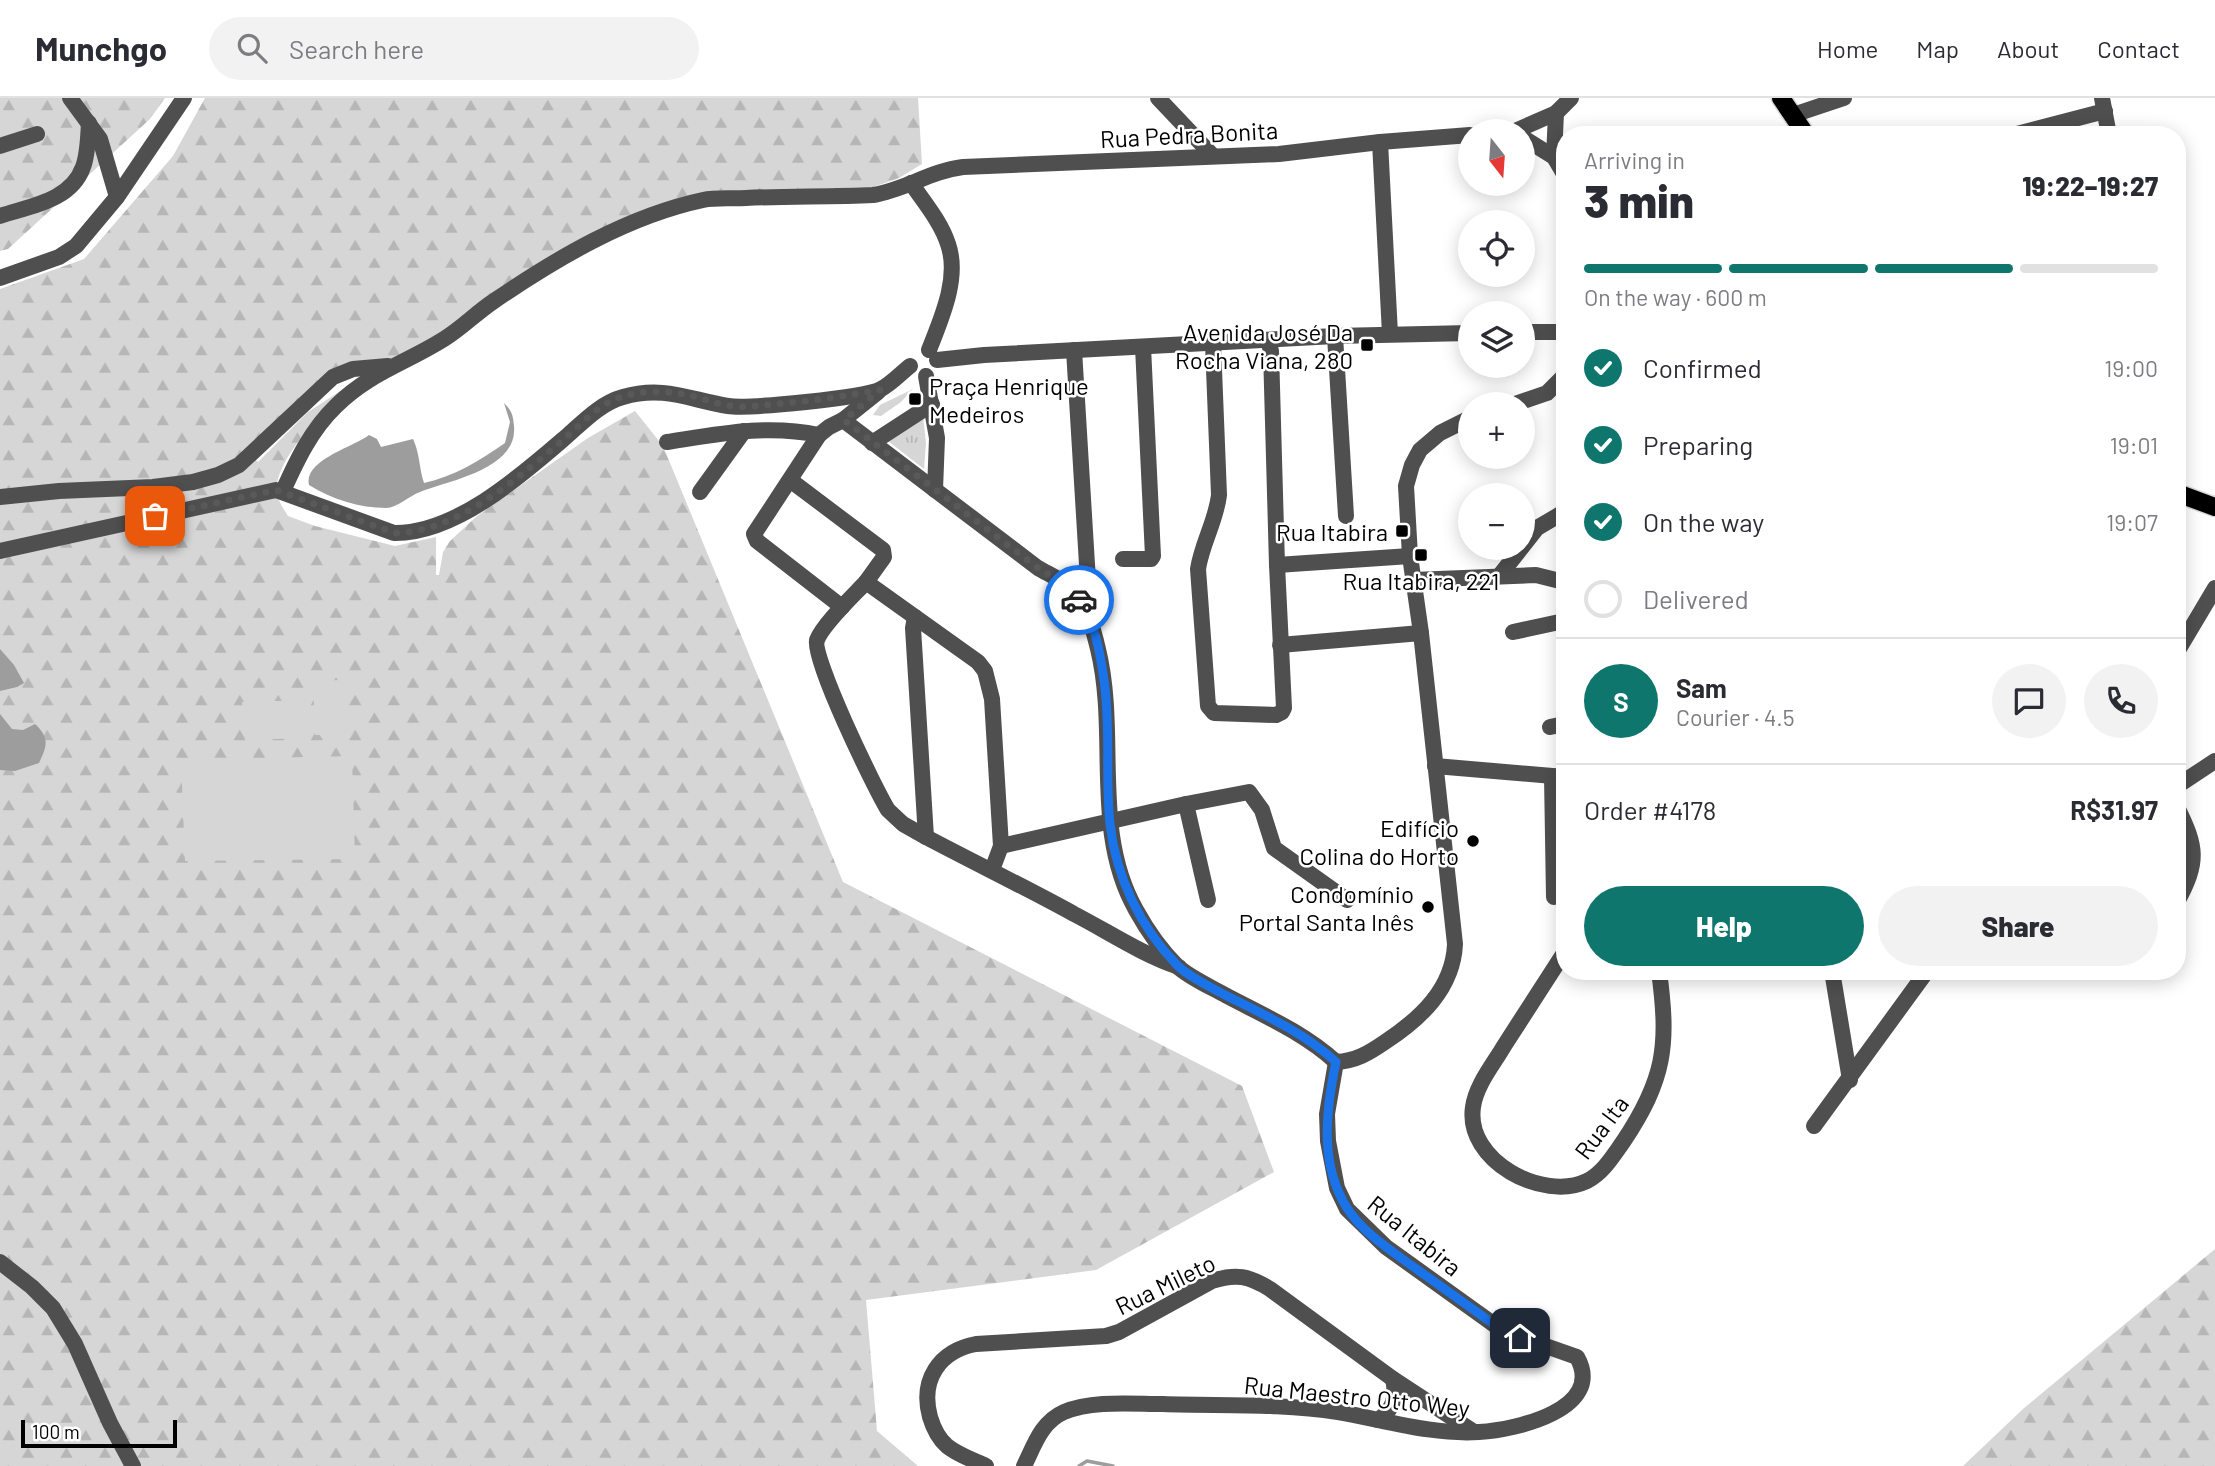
<!DOCTYPE html>
<meta charset="utf-8">
<style>
:root{--surface:#fff;--page:#f2f2f3;--text:#2b2b33;--muted:#7c7c81;--line:#e1e1e2;--accent:#0f766e}
body{margin:0;font-family:Barlow,sans-serif;background:var(--page);color:var(--text);height:100vh;display:flex;flex-direction:column;font-size:26px;white-space:nowrap}
*{box-sizing:border-box;margin:0}
p{font-size:23px;color:var(--muted)}
.icon{flex:none;width:38px;height:38px;fill:none;stroke:currentColor;stroke-width:2;stroke-linecap:round;stroke-linejoin:round}
.map{position:relative;flex:1;overflow:hidden}
.panel{position:absolute;left:1556px;top:28px;width:630px;height:854px;display:flex;flex-direction:column;background:var(--surface);border-radius:28px;box-shadow:0 4px 18px #0003}
.panel>*{flex:none}
.needle{width:46px;rotate:163deg}
.fabs{position:absolute;left:1458px;top:21px;display:grid;gap:14px}
.fabs a{display:grid;place-items:center;width:77px;height:77px;border-radius:50%;background:var(--surface);box-shadow:0 4px 18px #0003;font-size:35px}
.scale{position:absolute;left:21px;bottom:18px;width:156px;box-sizing:border-box;padding-left:7px;border:4px solid #000;border-top:0;font-size:19px;line-height:24px;white-space:nowrap;color:#000;-webkit-text-stroke:5px #fff;paint-order:stroke}
.pin{position:absolute;display:grid;place-items:center;width:60px;height:60px;color:#fff;margin:-30px;border-radius:14px;box-shadow:0 4px 10px #0006}
.courier{position:absolute;display:grid;place-items:center;width:70px;height:70px;margin:-35px;border:5px solid #1a73e8;border-radius:50%;background:#fff;color:#222;box-shadow:0 2px 9px #0007}
.summary em{font-style:normal;font-weight:800}
.summary div{display:flex;flex-direction:column-reverse}
.summary{display:flex;align-items:center;justify-content:space-between;height:119px;padding:0 28px}
h1{font-size:46px;font-weight:800;line-height:52px}
.bar{display:grid;grid-template-columns:repeat(4,1fr);gap:10px 7px;align-content:center;height:84px;padding:0 28px}
.bar i{height:9px;border-radius:5px;background:var(--line)}
.bar .active{background:var(--accent)}
.bar p{grid-column:span 4}
.line{display:flex;align-items:center;gap:18px;padding:0 28px;border-top:2px solid var(--line)}
.line div{flex:1}
.round{display:grid;place-items:center;flex:none;width:74px;height:74px;border-radius:37px;background:var(--page)}
ol{padding:0 28px;list-style:none}
li{display:flex;align-items:center;gap:21px;height:77px}
li p{margin-inline-start:auto}
li .icon{padding:7px;border-radius:50%;background:var(--accent);color:#fff;stroke-width:4}
li:last-child{color:var(--muted)}
li i{width:38px;height:38px;border:4px solid var(--line);border-radius:50%}
.cta{display:flex;gap:14px;margin-top:auto;padding:14px 28px}
.cta a{flex:1;height:80px;border-radius:42px;background:var(--accent);color:#fff;font-size:28px;font-weight:800;line-height:80px;text-align:center}
.cta a+a{background:var(--page);color:var(--text)}
header{display:flex;align-items:center;gap:42px;box-sizing:border-box;height:98px;padding:0 35px;background:var(--surface);border-bottom:2px solid var(--line)}
header strong{font-size:33px}
nav{display:flex;gap:38px;margin-inline-start:auto;font-size:24px}
.search{width:490px;height:63px;background:var(--page);display:flex;align-items:center;gap:18px;box-sizing:border-box;padding:0 24px;border-radius:38px;color:var(--muted);font-size:26px}
.map>svg:first-child{display:block}
</style>
<header>
<strong>Munchgo</strong>
<div class="search"><svg class="icon" aria-label="search" viewBox="0 0 24 24"><circle cx="10" cy="10" r="6"/><path d="M15 15l6 6"/></svg>Search here</div>
<nav><a>Home</a><a>Map</a><a>About</a><a>Contact</a></nav>
</header>
<div class="map">
<svg width="2215" height="1368" viewBox="0 0 2215 1368">
<defs>
<pattern id="grass-tufts" width="24" height="20" patternUnits="userSpaceOnUse" patternTransform="scale(1.75)"><rect width="24" height="20" fill="#d6d6d6"/><path d="M3 7l-1-3M5 7V3M7 7l1-3M15 17l-1-3M17 17v-4M19 17l1-3" fill="none" stroke="#b6b6b6"/></pattern>
<pattern id="forest-firs" width="22" height="20" patternUnits="userSpaceOnUse" patternTransform="scale(1.75)"><rect width="22" height="20" fill="#d6d6d6"/><path d="M5 1l3.5 6h-7zM16 11l3.5 6h-7z" fill="#b6b6b6"/></pattern>
</defs>
<rect width="100%" height="100%" fill="#fff"/>
<g fill="url(#grass-tufts)">
<polygon points="913,291 901,304 881,318 873,317 880,307"/>
<polygon points="923,318 926,345 924,371 888,343"/>
</g>
<g fill="url(#forest-firs)">
<polygon points="0,0 165,0 150,21 8,151 0,153"/>
<path d="M205 0H918L922 66 899 80 865 92 726 96 540 164 450 233 414 253 345 276 248 354 258 364 308 314 348 288C327 311 268 366 278 399 280 406 285 413 288 418L315 428 395 448 436 439V477H439L443 454 450 443 477 418 588 340 635 313 663 348 843 784 1242 988 1274 1074 1096 1172 866 1202 877 1333 918 1368H0V191L84 161 173 58Z"/>
<polygon points="2215,1151 2215,1368 1963,1368 2023,1311"/>
</g>
<g fill="#d6d6d6">
<polygon points="343,582 344,636 315,637 313,583"/>
<polygon points="306,602 307,640 245,642 242,604"/>
<polygon points="352,658 355,761 185,763 181,662"/>
</g>
<g fill="#9d9d9d">
<path d="M504 305C512 313 513 317 514 328 518 371 451 382 420 394 409 398 397 410 386 410 360 410 331 401 309 387 303 362 354 349 369 337L377 341 381 349 413 341C420 356 419 370 424 385 453 379 481 362 505 345L510 324Z"/>
<polygon points="0,551 14,567 24,585 17,589 0,593"/>
<path d="M0 616 12 631 23 632 35 626C50 640 47 648 39 665L15 673 0 672Z"/>
</g>
<g fill="none" stroke-linecap="round" stroke-linejoin="round">
<polyline stroke="#9d9d9d" stroke-width="3.5" points="1079,1368 1087,1363 1113,1368"/>
<g stroke="#dbdbdb" stroke-width="21">
<g id="major">
<polyline points="1781,0 1806,37"/>
<polyline points="2177,395 2215,409"/>
</g>
</g>
<g stroke="#4f4f4f" stroke-width="16">
<polyline points="70,0 100,41 117,99"/>
<polyline points="1158,0 1212,57"/>
<polyline points="2102,0 2109,37"/>
<polyline points="1793,17 1844,0"/>
<polyline points="1515,33 1556,15 1571,0"/>
<polyline points="2013,37 2105,13"/>
<polyline points="1522,39 1554,59 1564,76"/>
<polyline points="1380,44 1390,236"/>
<polyline points="0,48 37,36"/>
<polyline points="1554,59 1556,15"/>
<path d="M911 85C924 104 941 124 948 146 960 180 941 221 929 252"/>
<path d="M0 118C30 108 71 103 83 69 88 56 88 39 89 25"/>
<polyline points="0,180 59,159 76,148 117,99 184,0"/>
<polyline points="1522,234 1564,234"/>
<polyline points="1335,238 1346,418"/>
<path d="M1213 246 1219 397C1216 423 1202 445 1198 471L1208 608 1214 615 1276 617 1282 614 1284 610 1277 467 1271 253 1268 242"/>
<polyline points="1074,252 1090,516"/>
<polyline points="937,262 984,257 1335,238 1470,235"/>
<polyline points="926,278 937,340 935,392"/>
<polyline points="1515,306 1547,295 1564,278"/>
<path d="M843 322 1038 470C1050 477 1065 483 1074 493 1088 511 1093 530 1098 551 1119 637 1091 733 1136 812 1147 832 1161 852 1177 868 1190 880 1211 889 1227 898 1265 918 1304 935 1336 964"/>
<path d="M667 344C719 336 767 326 819 337"/>
<polyline points="872,345 932,306"/>
<polyline points="790,382 883,452 884,459 866,484"/>
<path d="M283 393C297 362 311 332 336 308 369 275 406 265 444 241 462 230 476 215 494 203 557 160 628 118 703 102 717 99 731 101 746 100 788 98 831 99 873 97 905 92 930 73 963 69L1279 56 1380 44 1470 37"/>
<polyline points="700,394 744,333"/>
<polyline points="0,399 59,393 153,389 193,384 218,377 239,367 333,279 353,271 388,268"/>
<path d="M0 453 276 392 394 435C456 436 523 376 567 338 584 323 601 305 623 299 664 287 690 302 728 308 748 311 865 300 881 291 891 286 901 275 910 268"/>
<polyline points="1123,461 1151,461 1153,458 1143,249"/>
<polyline points="1277,467 1410,458"/>
<polyline points="1500,477 1537,430 1564,414"/>
<polyline points="1413,482 1536,477 1564,484"/>
<polyline points="842,509 757,443 754,436 819,337 829,329 843,322 878,294"/>
<polyline points="915,519 913,530 926,739"/>
<polyline points="1513,534 1564,523"/>
<polyline points="1280,547 1421,535"/>
<polyline points="2177,554 2215,490"/>
<polyline points="1550,629 1564,626"/>
<polyline points="1435,668 1564,679"/>
<polyline points="1552,678 1554,799"/>
<polyline points="2177,688 2215,663"/>
<polyline points="1186,706 1208,802"/>
<path d="M2177 709C2197 749 2199 764 2177 804"/>
<polyline points="1001,748 1186,706 1249,694 1262,712 1274,750 1347,802"/>
<path d="M992 772 1001 748 992 601 985 573 978 564 866 484C854 497 823 526 817 542 811 559 875 691 888 712L903 726 926 739C975 765 1025 789 1074 816 1109 834 1141 856 1179 869"/>
<path d="M1564 855C1544 886 1524 917 1504 948 1493 967 1476 987 1473 1009 1465 1063 1543 1104 1587 1083 1603 1075 1613 1058 1623 1044 1665 981 1669 948 1659 873"/>
<polyline points="1832,873 1850,982"/>
<path d="M1336 964C1356 963 1369 955 1385 944 1420 921 1453 891 1455 846L1421 535 1410 458 1406 388 1412 367 1420 352 1440 335 1470 320"/>
<polyline points="1814,1028 1927,873"/>
<polyline points="0,1164 32,1189 53,1210 75,1246 110,1325 133,1368"/>
<path d="M1378 1322C1394 1311 1397 1299 1393 1281"/>
<path d="M986 1368C973 1362 958 1357 947 1348 939 1341 933 1329 930 1319 920 1282 939 1253 976 1246L1106 1238 1119 1234 1212 1183C1236 1175 1249 1178 1270 1191L1393 1281 1474 1334"/>
<path d="M1024 1368C1034 1348 1041 1324 1064 1314 1093 1302 1132 1306 1163 1306 1221 1308 1281 1305 1338 1314 1385 1322 1432 1337 1479 1334 1516 1332 1606 1311 1577 1259L1503 1233 1386 1149 1347 1111 1337 1090 1328 1043 1327 1016 1336 964"/>
</g>
<use href="#major" stroke="#000" stroke-width="18"/>
</g>
<g fill="none" stroke-linecap="round" stroke-linejoin="round">
<path stroke="#595959" stroke-width="7" stroke-dasharray="0 12.6" d="M155 418 276 392 394 435C456 435 518 380 563 342 578 329 594 311 613 302 638 291 670 292 696 299 708 302 720 307 732 308 746 310 761 307 775 306 810 303 845 298 880 292L844 322 1038 470 1073 492 1079 502"/>
<path stroke="#1a73e8" stroke-width="9" d="M1079 502C1095 525 1100 554 1104 582 1111 630 1105 678 1110 726 1116 779 1140 829 1177 867 1190 880 1211 889 1227 898 1265 917 1304 935 1336 964 1326 1011 1319 1066 1347 1110 1363 1135 1392 1153 1415 1170 1445 1191 1474 1212 1503 1233L1520 1240"/>
</g>
<g fill="#000" stroke="#fff" stroke-width="2.5">
<rect x="1360" y="240" width="14" height="14" rx="3.5"/>
<rect x="908" y="294" width="14" height="14" rx="3.5"/>
<rect x="1395" y="426" width="14" height="14" rx="3.5"/>
<rect x="1414" y="450" width="14" height="14" rx="3.5"/>
<circle cx="1473" cy="743" r="7"/>
<circle cx="1428" cy="809" r="7"/>
</g>
<g text-anchor="middle" dominant-baseline="central" stroke-width="5" stroke-linejoin="round" paint-order="stroke">
<g font-size="24" fill="#000" stroke="#fff">
<text transform="translate(1189 36) rotate(-3)">Rua Pedra Bonita</text>
<text transform="translate(1601 1029) rotate(-53)">Rua Ita</text>
<text transform="translate(1415 1137) rotate(39)">Rua Itabira</text>
<text transform="translate(1165 1186) rotate(-26)">Rua Mileto</text>
<text transform="translate(1357 1298) rotate(6)">Rua Maestro Otto Wey</text>
</g>
<g font-size="24" fill="#000" stroke="#fff" text-anchor="end">
<text x="1353" y="233">Avenida José Da<tspan x="1353" dy="28">Rocha Viana, 280</tspan></text>
<text x="929" y="287" text-anchor="start">Praça Henrique<tspan x="929" dy="28">Medeiros</tspan></text>
<text x="1388" y="433">Rua Itabira</text>
<text x="1421" y="482" text-anchor="middle">Rua Itabira, 221</text>
<text x="1459" y="729">Edifício<tspan x="1459" dy="28">Colina do Horto</tspan></text>
<text x="1414" y="795">Condomínio<tspan x="1414" dy="28">Portal Santa Inês</tspan></text>
</g>
</g>
</svg>
<div class="fabs">
<a><svg class="needle" viewBox="-14 -14 28 28"><path d="M0-13l5 13h-10z" fill="#e53935"/><path d="M0 13l5-13h-10z" fill="#7c7c81"/></svg></a>
<a><svg class="icon" aria-label="locate" viewBox="0 0 24 24"><circle cx="12" cy="12" r="6"/><path d="M12 2v4M12 18v4M2 12h4M18 12h4"/></svg></a>
<a><svg class="icon" aria-label="layers" viewBox="0 0 24 24"><path d="M12 4l9 5-9 5-9-5zM3 14l9 5 9-5"/></svg></a>
<a>+</a>
<a>−</a>
</div>
<div class="scale">100 m</div>
<div class="pin" style="left:155px;top:418px;background:#ea580c"><svg class="icon" aria-label="bag" viewBox="0 0 24 24"><path d="M5 8h14l-1 12H6zM9 8a3 3 0 0 1 6 0"/></svg></div>
<div class="pin" style="left:1520px;top:1240px;background:#1f2937"><svg class="icon" aria-label="home" viewBox="0 0 24 24"><path d="M3 11l9-7 9 7M6 9v11h12V9"/></svg></div>
<div class="courier" style="left:1079px;top:502px"><svg class="icon" aria-label="car" viewBox="0 0 24 24"><path d="M5 17H2v-5l4-1 3-4h7l3 4 3 1v5h-3M9 17h6M6 11h13"/><circle cx="7" cy="17" r="2"/><circle cx="17" cy="17" r="2"/></svg></div>
<section class="panel">
<div class="summary"><div><h1>3 min</h1><p>Arriving in</p></div><em>19:22–19:27</em></div>
<div class="bar"><i class="active"></i><i class="active"></i><i class="active"></i><i></i><p>On the way · 600 m</p></div>
<ol>
<li><svg class="icon" aria-label="check" viewBox="0 0 24 24"><path d="M5 12l5 5 9-10"/></svg>Confirmed<p>19:00</p></li>
<li><svg class="icon" aria-label="check" viewBox="0 0 24 24"><path d="M5 12l5 5 9-10"/></svg>Preparing<p>19:01</p></li>
<li><svg class="icon" aria-label="check" viewBox="0 0 24 24"><path d="M5 12l5 5 9-10"/></svg>On the way<p>19:07</p></li>
<li><i></i>Delivered</li>
</ol>
<div class="line" style="height:126px"><b class="round" style="background:var(--accent);color:#fff">S</b><div><b>Sam</b><p>Courier · 4.5</p></div><a class="round"><svg class="icon" aria-label="chat" viewBox="0 0 24 24"><path d="M4 5h16v11H9l-5 4z"/></svg></a><a class="round"><svg class="icon" aria-label="phone" viewBox="0 0 24 24"><path d="M5 4h4l2 5-3 2q2 4 5 5l2-3 5 2v4C11 20 4 13 5 4z"/></svg></a></div>
<div class="line" style="height:91px"><div>Order #4178</div><b>R$31.97</b></div>
<div class="cta"><a>Help</a><a>Share</a></div>
</section>
</div>
